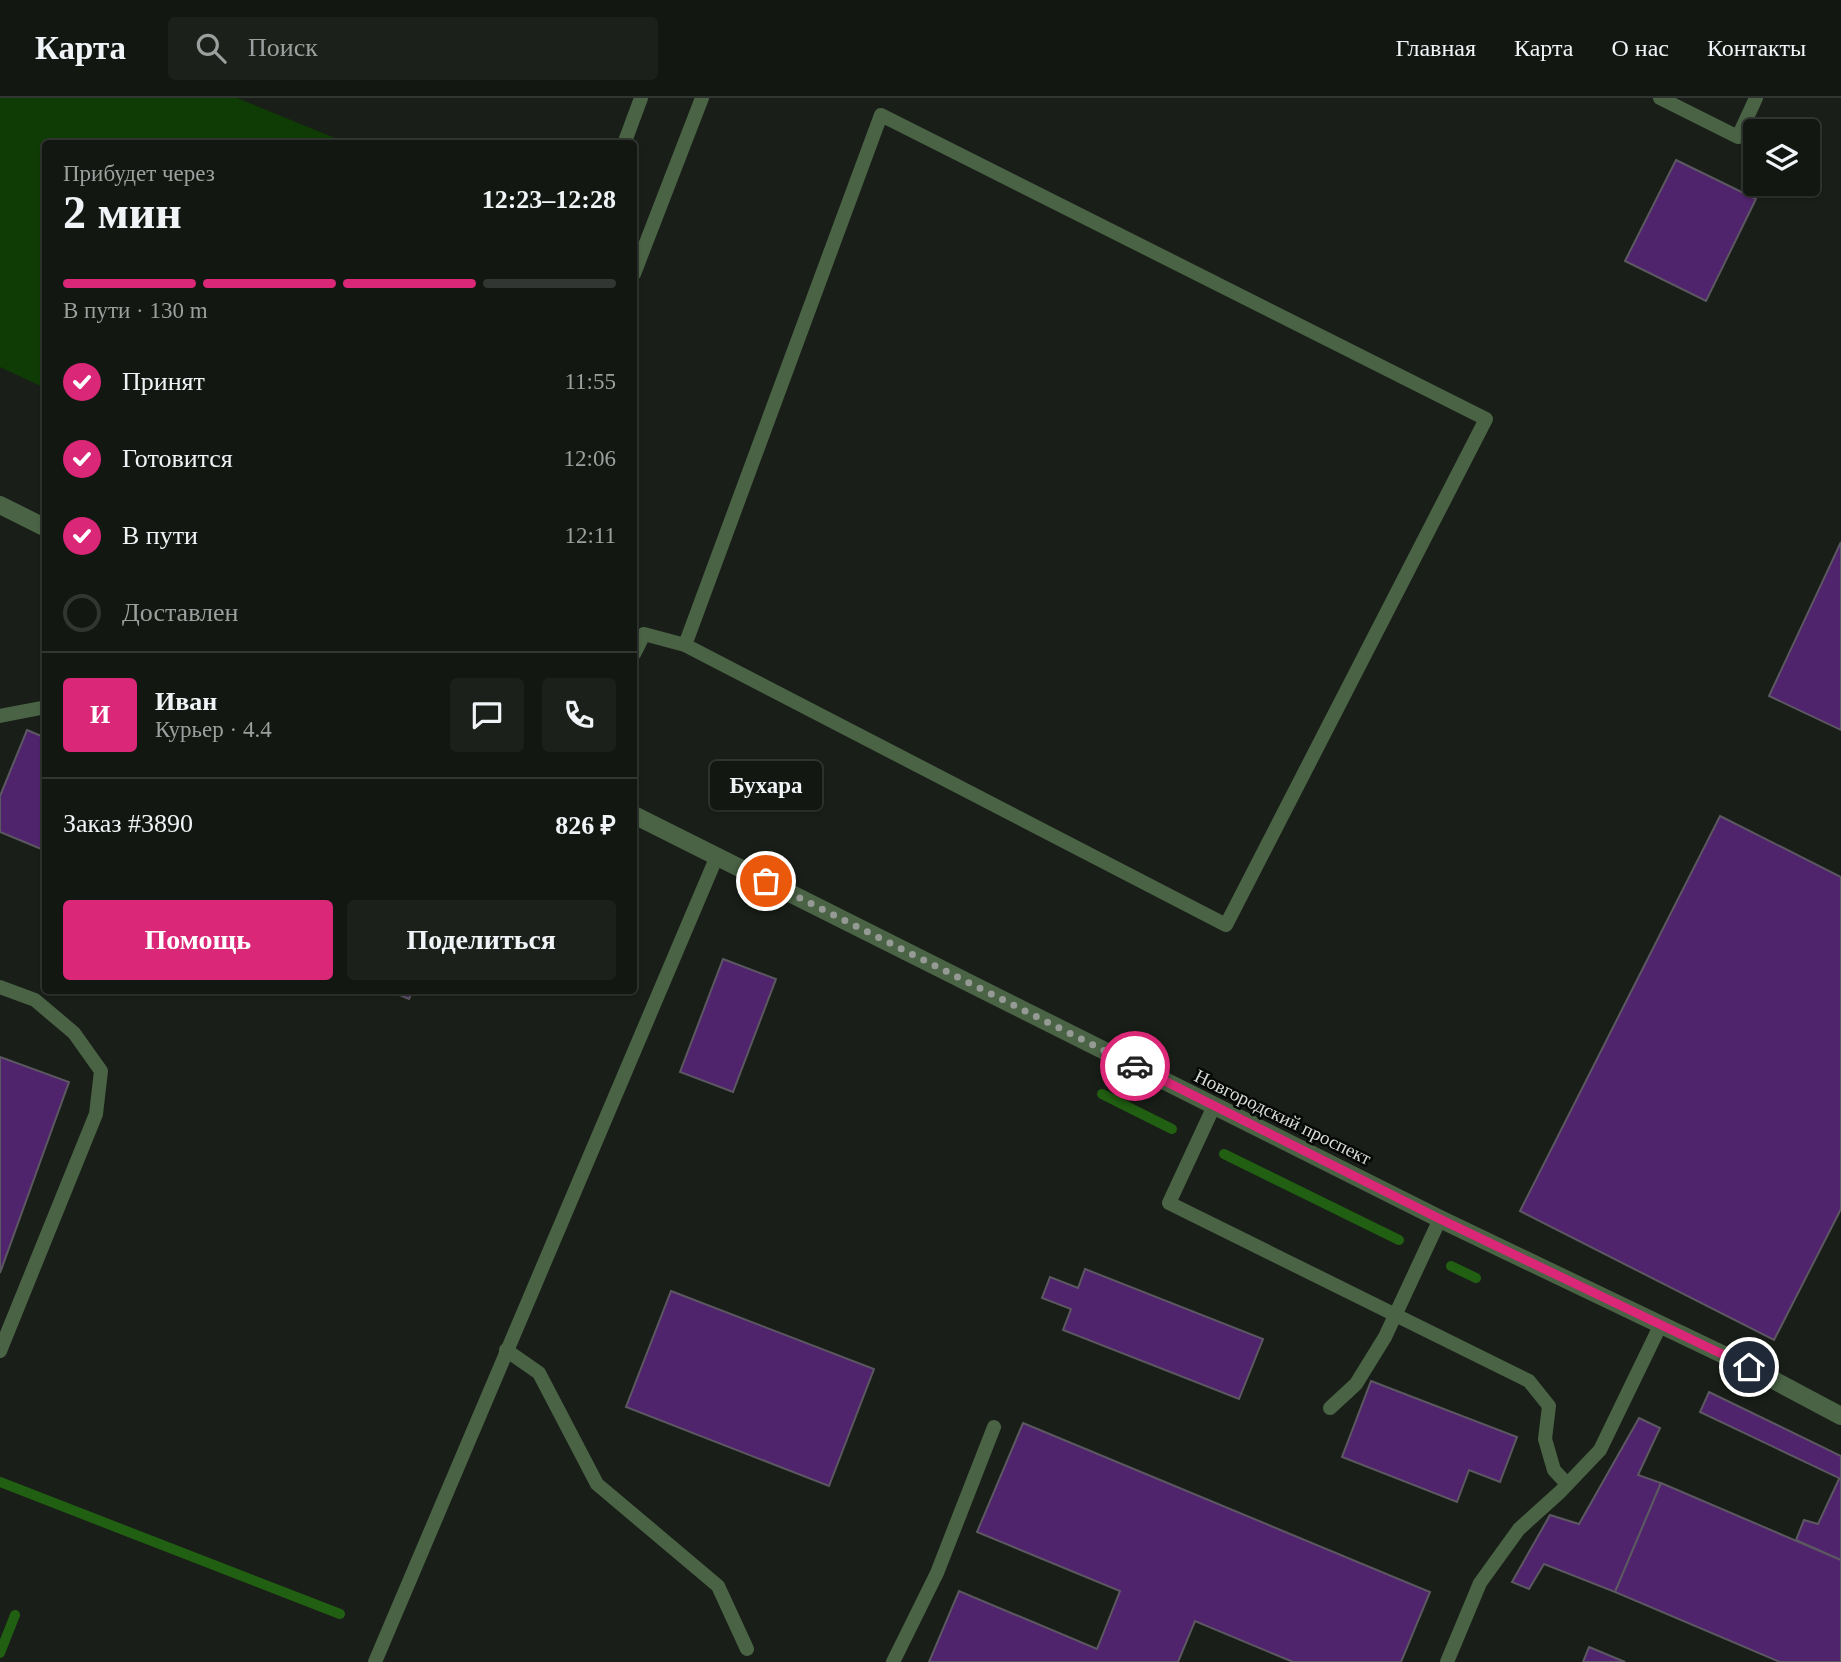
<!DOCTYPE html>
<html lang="ru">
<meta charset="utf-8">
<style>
:root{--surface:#131712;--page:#1c201b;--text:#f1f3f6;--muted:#9d9f9f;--line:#323632;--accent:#db2777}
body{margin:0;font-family:Georgia,serif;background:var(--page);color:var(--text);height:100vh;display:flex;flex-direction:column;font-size:26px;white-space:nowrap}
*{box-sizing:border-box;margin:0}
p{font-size:23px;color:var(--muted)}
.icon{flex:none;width:38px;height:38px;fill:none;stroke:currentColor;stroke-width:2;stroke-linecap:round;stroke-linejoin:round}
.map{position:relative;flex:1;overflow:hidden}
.details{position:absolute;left:42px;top:42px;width:595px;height:854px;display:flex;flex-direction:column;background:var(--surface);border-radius:7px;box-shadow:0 2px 5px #0004,0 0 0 2px var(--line)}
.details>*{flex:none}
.buttons{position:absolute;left:1743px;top:21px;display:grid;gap:14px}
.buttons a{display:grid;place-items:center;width:77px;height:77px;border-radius:7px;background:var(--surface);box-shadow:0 2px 5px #0004,0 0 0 2px var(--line);font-size:35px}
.pin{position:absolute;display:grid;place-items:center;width:60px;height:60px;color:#fff;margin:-30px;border:4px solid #fff;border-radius:50%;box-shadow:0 2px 7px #0007}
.courier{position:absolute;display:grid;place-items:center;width:70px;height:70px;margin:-35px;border:5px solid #db2777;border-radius:50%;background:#fff;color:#222;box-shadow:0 2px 9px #0007}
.bubble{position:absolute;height:49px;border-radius:7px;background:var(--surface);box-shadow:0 2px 5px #0004,0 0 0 2px var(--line);font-size:23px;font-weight:700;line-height:49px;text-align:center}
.head em{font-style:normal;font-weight:700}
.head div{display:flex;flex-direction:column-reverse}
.head{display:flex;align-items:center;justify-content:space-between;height:119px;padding:0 21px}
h1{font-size:46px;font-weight:700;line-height:52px}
.bar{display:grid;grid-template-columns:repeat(4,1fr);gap:10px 7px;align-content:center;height:84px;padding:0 21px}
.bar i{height:9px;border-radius:5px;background:var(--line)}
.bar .active{background:var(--accent)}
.bar p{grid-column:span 4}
.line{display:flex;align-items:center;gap:18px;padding:0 21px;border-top:2px solid var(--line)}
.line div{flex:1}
.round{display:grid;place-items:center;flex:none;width:74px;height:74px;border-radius:7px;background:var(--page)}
ol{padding:0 21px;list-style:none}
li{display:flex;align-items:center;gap:21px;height:77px}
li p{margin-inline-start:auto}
li .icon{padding:7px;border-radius:50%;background:var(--accent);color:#fff;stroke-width:4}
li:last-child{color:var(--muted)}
li i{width:38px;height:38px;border:4px solid var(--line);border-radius:50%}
.button{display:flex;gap:14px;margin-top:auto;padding:14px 21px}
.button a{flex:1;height:80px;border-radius:7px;background:var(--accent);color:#fff;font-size:28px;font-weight:700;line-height:80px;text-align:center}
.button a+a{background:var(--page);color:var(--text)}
header{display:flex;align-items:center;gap:42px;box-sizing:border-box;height:98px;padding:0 35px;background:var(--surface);border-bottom:2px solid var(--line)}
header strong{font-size:33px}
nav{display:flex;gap:38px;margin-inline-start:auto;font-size:24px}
.search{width:490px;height:63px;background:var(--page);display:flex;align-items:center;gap:18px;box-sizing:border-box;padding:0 24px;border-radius:7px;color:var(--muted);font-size:26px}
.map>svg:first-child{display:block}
</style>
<header>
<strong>Карта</strong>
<div class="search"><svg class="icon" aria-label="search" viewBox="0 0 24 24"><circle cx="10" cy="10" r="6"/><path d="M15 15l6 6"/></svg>Поиск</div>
<nav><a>Главная</a><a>Карта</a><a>О нас</a><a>Контакты</a></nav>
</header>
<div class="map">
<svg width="1841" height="1564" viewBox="0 0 1841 1564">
<rect width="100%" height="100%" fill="#191f18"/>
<polygon fill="#0f3c04" points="0,0 237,0 347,45 46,46 45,290 0,269"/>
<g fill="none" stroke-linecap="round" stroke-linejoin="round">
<g stroke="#216012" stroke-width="10">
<polyline points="1102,996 1172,1031"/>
<polyline points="1224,1056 1399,1142"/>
<polyline points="1451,1168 1476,1180"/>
<polyline points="0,1384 340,1516"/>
<polyline points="0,1555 15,1517"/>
</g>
</g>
<g fill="#50236d" stroke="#5c5861" stroke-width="2">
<polygon points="1676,62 1756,101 1706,203 1625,163"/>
<polygon points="1841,444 1841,632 1769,598"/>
<polygon points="27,632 46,640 46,753 0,734 0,698"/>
<polygon points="1720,718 1841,779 1841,1111 1774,1242 1520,1113"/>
<polygon points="723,861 776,881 733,994 680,974"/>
<polygon points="388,892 413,892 409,901"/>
<polygon points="0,959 69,984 0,1175"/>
<polygon points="1085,1171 1263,1241 1239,1301 1063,1232 1071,1211 1042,1200 1050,1179 1078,1190"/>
<polygon points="671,1193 874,1271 829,1388 626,1309"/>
<polygon points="1371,1283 1517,1339 1500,1384 1469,1372 1457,1404 1342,1359"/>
<polygon points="1709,1294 1841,1358 1841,1381 1700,1314"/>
<polygon points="1639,1320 1660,1330 1638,1377 1661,1385 1615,1494 1544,1466 1529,1491 1512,1484 1550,1417 1579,1426"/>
<polygon points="1023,1325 1430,1494 1401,1564 1293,1564 1195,1523 1178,1564 929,1564 959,1493 1097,1551 1120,1493 977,1434"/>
<polygon points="1839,1381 1841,1381 1841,1462 1796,1442 1804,1422 1818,1426"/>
<polygon points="1661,1385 1841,1462 1841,1564 1780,1564 1615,1494"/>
<polygon points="1589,1549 1625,1564 1583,1564"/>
</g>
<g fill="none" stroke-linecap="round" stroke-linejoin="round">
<g stroke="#4a6345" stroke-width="14">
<polyline points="1660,0 1738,39 1756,0"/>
<polyline points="624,46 641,0"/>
<polyline points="634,176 702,0"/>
<polyline points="634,556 644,536 685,547 1226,827 1486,321 881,17 685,547"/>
<polyline points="0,618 41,610 46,612"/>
<polyline points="0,889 35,902 74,935 101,973 96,1016 0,1253"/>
<polyline points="1214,1008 1169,1105 1529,1283 1549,1308 1545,1341 1554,1372 1567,1386"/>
<polyline points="506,1252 539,1275 597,1386 718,1488 747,1551"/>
<polyline points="1330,1310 1356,1286 1385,1239 1440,1121"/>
<polyline points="375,1564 717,758"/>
<polyline points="893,1564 937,1475 994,1329"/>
<polyline points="1447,1564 1480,1485 1519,1431 1560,1394 1600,1352 1661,1226"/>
</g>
<g stroke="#4a6345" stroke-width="18">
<polyline points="0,407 46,430"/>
<polyline points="634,717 1440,1121 1749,1269 1841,1318"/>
</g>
</g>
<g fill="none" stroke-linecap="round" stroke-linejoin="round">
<polyline stroke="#959a95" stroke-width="7" stroke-dasharray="0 12.6" points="766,783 1135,968"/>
<polyline stroke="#db2777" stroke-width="9" points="1135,968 1440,1121 1749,1269"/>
</g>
<g text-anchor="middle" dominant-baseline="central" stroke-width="5" stroke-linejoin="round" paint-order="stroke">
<g font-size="19" fill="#d8dcd8" stroke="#060806">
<text transform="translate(1283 1019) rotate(26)">Новгородский проспект</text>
</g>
</g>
</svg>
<div class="buttons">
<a><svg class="icon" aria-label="layers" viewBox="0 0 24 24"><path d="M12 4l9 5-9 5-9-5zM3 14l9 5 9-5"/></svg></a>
</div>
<div class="pin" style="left:766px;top:783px;background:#ea580c"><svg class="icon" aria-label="bag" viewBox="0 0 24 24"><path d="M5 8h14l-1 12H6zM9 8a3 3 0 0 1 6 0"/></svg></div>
<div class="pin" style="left:1749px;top:1269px;background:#1f2937"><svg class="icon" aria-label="home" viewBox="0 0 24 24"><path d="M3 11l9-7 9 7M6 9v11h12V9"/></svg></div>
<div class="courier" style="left:1135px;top:968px"><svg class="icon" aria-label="car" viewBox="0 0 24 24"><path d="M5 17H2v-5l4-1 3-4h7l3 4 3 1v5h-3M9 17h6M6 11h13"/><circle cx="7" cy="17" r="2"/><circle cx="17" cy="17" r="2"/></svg></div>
<div class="bubble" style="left:710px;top:663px;width:112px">Бухара</div>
<section class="details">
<div class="head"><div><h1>2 мин</h1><p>Прибудет через</p></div><em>12:23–12:28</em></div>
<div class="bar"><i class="active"></i><i class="active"></i><i class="active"></i><i></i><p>В пути · 130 m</p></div>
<ol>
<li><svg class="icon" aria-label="check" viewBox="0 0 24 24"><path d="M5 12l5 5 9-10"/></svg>Принят<p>11:55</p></li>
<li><svg class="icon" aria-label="check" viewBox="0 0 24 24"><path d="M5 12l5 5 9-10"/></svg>Готовится<p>12:06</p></li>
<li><svg class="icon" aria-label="check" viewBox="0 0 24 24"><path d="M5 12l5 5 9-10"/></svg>В пути<p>12:11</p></li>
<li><i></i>Доставлен</li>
</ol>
<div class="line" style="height:126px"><b class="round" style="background:var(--accent);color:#fff">И</b><div><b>Иван</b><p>Курьер · 4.4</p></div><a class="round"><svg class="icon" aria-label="chat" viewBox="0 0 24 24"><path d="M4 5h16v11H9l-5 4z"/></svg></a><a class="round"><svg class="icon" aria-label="phone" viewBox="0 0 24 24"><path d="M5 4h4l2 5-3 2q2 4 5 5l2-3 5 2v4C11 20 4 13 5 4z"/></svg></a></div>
<div class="line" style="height:91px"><div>Заказ #3890</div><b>826 ₽</b></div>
<div class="button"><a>Помощь</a><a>Поделиться</a></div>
</section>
</div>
